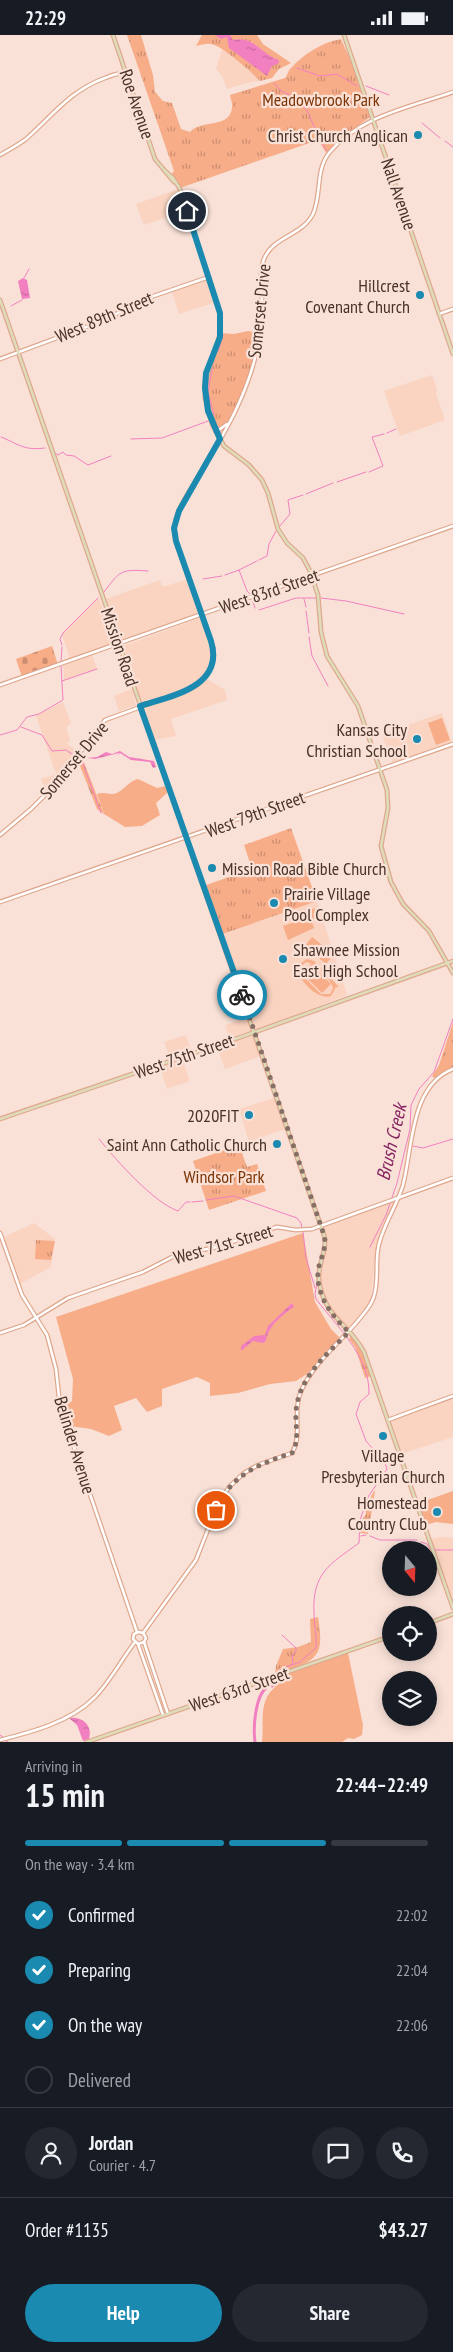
<!DOCTYPE html>
<meta charset="utf-8">
<style>
:root{--surface:#171b24;--page:#242831;--text:#f1f3f6;--muted:#9ea1a6;--line:#363941;--accent:#1a8ab0}
body{margin:0;font-family:"PT Sans Narrow",sans-serif;background:var(--page);color:var(--text);height:100vh;display:flex;flex-direction:column;font-size:19px;white-space:nowrap}
*{box-sizing:border-box;margin:0}
p{font-size:16px;color:var(--muted)}
.icon{flex:none;width:28px;height:28px;fill:none;stroke:currentColor;stroke-width:2;stroke-linecap:round;stroke-linejoin:round}
.map{position:relative;height:1707px;overflow:hidden}
.panel{display:flex;flex-direction:column;background:var(--surface);flex:1}
.panel>*{flex:none}
.needle{width:32px;rotate:161deg}
.controls{position:absolute;left:382px;top:1506px;display:grid;gap:10px}
.controls a{display:grid;place-items:center;width:55px;height:55px;border-radius:50%;background:var(--surface);box-shadow:0 2px 12px #0003;font-size:25px}
.pin{position:absolute;display:grid;place-items:center;width:42px;height:42px;color:#fff;margin:-21px;border:2px solid #fff;border-radius:50%;box-shadow:0 1px 5px #0007}
.courier{position:absolute;display:grid;place-items:center;width:50px;height:50px;margin:-25px;border:4px solid #1a8ab0;border-radius:50%;background:#fff;color:#222;box-shadow:0 1px 6px #0007}
.head em{font-style:normal;font-weight:700}
.head div{display:flex;flex-direction:column-reverse}
.head{display:flex;align-items:center;justify-content:space-between;height:85px;padding:0 25px}
h1{font-size:32px;font-weight:700;line-height:38px}
.bar{display:grid;grid-template-columns:repeat(4,1fr);gap:8px 5px;align-content:center;height:60px;padding:0 25px}
.bar i{height:6px;border-radius:4px;background:var(--line)}
.bar .on{background:var(--accent)}
.bar p{grid-column:span 4}
.line{display:flex;align-items:center;gap:12px;padding:0 25px;border-top:1px solid var(--line)}
.line div{flex:1}
.round{display:grid;place-items:center;flex:none;width:52px;height:52px;border-radius:26px;background:var(--page)}
ol{padding:0 25px;list-style:none}
li{display:flex;align-items:center;gap:15px;height:55px}
li p{margin-inline-start:auto}
li .icon{padding:5px;border-radius:50%;background:var(--accent);color:#fff;stroke-width:4}
li:last-child{color:var(--muted)}
li i{width:28px;height:28px;border:2px solid var(--line);border-radius:50%}
.cta{display:flex;gap:10px;margin-top:auto;padding:10px 25px}
.cta a{flex:1;height:58px;border-radius:30px;background:var(--accent);color:#fff;font-size:20px;font-weight:700;line-height:58px;text-align:center}
.cta a+a{background:var(--page);color:var(--text)}
.status{display:flex;justify-content:space-between;align-items:center;height:35px;padding:0 25px;background:var(--surface);direction:ltr}
.status svg{height:14px;fill:currentColor}
.map>svg:first-child{display:block}
</style>
<div class="status"><b>22:29</b><svg viewBox="0 0 49 12"><path d="M0 12V9h3v3zM5 12V6h3v6zM10 12V3h3v9zM15 12V0h3v12zM26 1h20v11H26zM47 4h2v5h-2z"/></svg></div>
<div class="map">
<svg width="453" height="1707" viewBox="0 0 453 1707">
<defs>
<pattern id="forest-firs" width="22" height="20" patternUnits="userSpaceOnUse" patternTransform="scale(1.25)"><rect width="22" height="20" fill="#f8ad89"/><path d="M5 1l3.5 6h-7zM16 11l3.5 6h-7z" fill="#cb8d70"/></pattern>
<pattern id="cemetery-stones" width="16" height="16" patternUnits="userSpaceOnUse" patternTransform="scale(1.25)"><rect width="16" height="16" fill="#f8ad89"/><path d="M2 7V4a2 2 0 0 1 4 0v3zM10 15v-3a2 2 0 0 1 4 0v3z" fill="#cb8d70"/></pattern>
<pattern id="park-tufts" width="24" height="20" patternUnits="userSpaceOnUse" patternTransform="scale(1.25)"><rect width="24" height="20" fill="#f8ad89"/><path d="M3 7l-1-3M5 7V3M7 7l1-3M15 17l-1-3M17 17v-4M19 17l1-3" fill="none" stroke="#cb8d70"/></pattern>
<pattern id="water-ripples" width="26" height="14" patternUnits="userSpaceOnUse" patternTransform="scale(1.25)"><rect width="26" height="14" fill="#f280c0"/><path d="M2 4q2-2 4 0t4 0M15 11q2-2 4 0t4 0" fill="none" stroke="#c6699c"/></pattern>
</defs>
<rect width="100%" height="100%" fill="#f9e1d7"/>
<g fill="#fad3c1">
<polygon points="222,15 229,18 260,46 246,48 227,54 222,41 216,34"/>
<polygon points="178,154 185,176 144,190 136,169"/>
<polygon points="208,244 216,267 179,279 172,257"/>
<polygon points="432,340 437,354 436,359 445,385 400,401 384,356"/>
<polygon points="188,544 198,579 120,605 106,564 160,545 163,552"/>
<polygon points="99,563 115,608 70,624 62,600"/>
<polygon points="200,583 210,607 212,620 203,644 192,652 142,668 123,611"/>
<polygon points="92,620 97,634 64,645 63,630"/>
<polygon points="207,644 225,655 227,665 171,684 176,701 154,705 145,672 189,656"/>
<polygon points="132,654 136,670 119,676 114,661"/>
<polygon points="63,667 71,688 66,693 70,704 67,709 79,717 46,758 41,744 56,739 36,681"/>
<polygon points="442,678 452,708 393,729 382,699"/>
<polygon points="317,866 347,960 255,995 222,900"/>
<polygon points="247,982 250,996 228,1003 226,990"/>
<polygon points="186,1000 191,1016 170,1023 164,1007"/>
<polygon points="253,1001 261,1021 225,1034 217,1011"/>
<polygon points="182,1023 190,1046 167,1054 160,1032"/>
<polygon points="274,1063 285,1094 249,1107 239,1074"/>
<polygon points="393,1166 395,1168 377,1212 370,1268 348,1295 329,1272 322,1257 320,1241 327,1209 323,1192"/>
<polygon points="34,1188 55,1204 51,1232 18,1250 2,1203"/>
<polygon points="453,1362 453,1402 401,1419 389,1385"/>
<polygon points="441,1502 453,1503 453,1563 451,1564 430,1504"/>
</g>
<g fill="#f8ad89" fill-rule="evenodd">
<polygon points="442,683 450,705 436,710 428,688"/>
<path d="M138 744 157 753 166 751 168 757 156 768 160 780 142 791 125 792 104 779 97 759C104 756 110 761 117 758 125 754 129 746 138 744Z"/>
<polygon points="315,873 317,883 311,885 314,893 288,905 283,891 306,883 305,877"/>
<polygon points="312,902 334,919 326,929 305,911"/>
<path d="M307 924 314 926 339 952H336L331 961C318 966 295 943 298 930ZM306 927C315 928 331 944 333 953L330 959H321L302 940 300 932Z"/>
<polygon points="311,929 331,949 322,958 302,938"/>
<polygon points="303,1198 315,1267 331,1294 340,1303 307,1339 296,1346 270,1349 238,1358 210,1361 210,1348 197,1342 162,1354 162,1371 147,1377 136,1363 114,1371 122,1395 109,1401 91,1394 69,1391 63,1373 72,1366 73,1344 56,1282"/>
<polygon points="453,1456 453,1489 436,1487 426,1490 419,1468"/>
<path d="M348 1618 363 1690 362 1700 354 1704 348 1703 342 1707H262C264 1692 260 1675 267 1662 272 1653 280 1649 285 1640Z"/>
</g>
<polygon fill="url(#forest-firs)" points="80,723 83,725 104,779 97,774 78,726"/>
<polygon fill="url(#cemetery-stones)" points="52,611 58,630 22,642 16,624"/>
<g fill="url(#park-tufts)">
<path d="M127 0H141L153 40 155 57 163 66 172 68 181 94 190 97C201 84 231 94 232 72 233 67 230 64 230 60L285 43C288 40 288 35 291 33 305 18 321 8 341 4L353 31 370 82 350 96 327 119 318 105 180 153 171 140 174 136Z"/>
<path d="M202 0H257L263 9 291 28 279 34 272 43 260 46C251 37 223 11 211 9 206 8 201 10 196 11Z"/>
<path d="M248 296 260 298C255 320 241 387 216 395 195 347 210 343 220 298L234 299Z"/>
<polygon points="291,793 317,866 223,899 206,850 252,834 244,810"/>
<polygon points="453,987 453,1033 434,1043 432,1041 439,1030"/>
<polygon points="239,1110 247,1132 257,1129 266,1156 209,1175 193,1126"/>
<polygon points="36,1205 55,1206 51,1225 35,1224"/>
<polygon points="351,1301 363,1319 371,1341 365,1343 355,1312 349,1304"/>
<polygon points="374,1456 375,1456 368,1499 360,1498 362,1485 366,1479 365,1473"/>
<path d="M318 1582C322 1610 324 1623 294 1633 288 1636 281 1639 275 1638L276 1631 283 1614 298 1612 311 1607 310 1584Z"/>
</g>
<g fill="url(#water-ripples)">
<path d="M215 0H230L233 5C253 0 260 18 279 25V28L272 31 267 41 229 13 227 2 221 4Z"/>
<polygon points="23,243 27,245 30,263 22,264 18,246"/>
<polygon points="120,716 129,722 154,726 156,732 153,733 150,727 131,725 120,718 117,721 119,718 95,724 87,723 97,722 106,717 112,719"/>
<path d="M292 1268 294 1272C283 1279 268 1291 266 1306L263 1308 253 1306 241 1316V1311L254 1301 265 1300 268 1291Z"/>
<path d="M69 1683C83 1681 93 1691 89 1704L83 1706 77 1690Z"/>
</g>
<g fill="none" stroke-linecap="round" stroke-linejoin="round">
<g stroke="#f280c0" stroke-width="1">
<polyline points="297,33 320,41 337,39 357,51"/>
<polyline points="274,48 281,56 294,62 307,75 315,94"/>
<polyline points="366,51 389,60"/>
<polyline points="422,88 440,103"/>
<polyline points="318,102 327,116"/>
<polyline points="445,106 453,112"/>
<polyline points="24,243 29,234"/>
<polyline points="11,271 22,265"/>
<polyline points="218,317 223,300"/>
<polyline points="213,329 208,357 214,380"/>
<polyline points="387,398 396,394"/>
<path d="M1 402C19 409 23 416 45 413"/>
<polyline points="131,404 162,403 208,386"/>
<polyline points="55,418 58,420 63,417 66,420 74,421 88,430 111,421"/>
<polyline points="369,437 383,431 372,402 384,399"/>
<polyline points="337,447 366,437"/>
<polyline points="306,459 333,448"/>
<polyline points="280,491 290,479 288,465 303,460"/>
<polyline points="259,525 267,521 269,509 276,496"/>
<polyline points="239,535 257,526"/>
<polyline points="225,540 239,535 247,556 251,560"/>
<polyline points="203,544 222,541"/>
<path d="M104 557C120 536 120 534 148 536"/>
<polyline points="321,563 346,566 404,579"/>
<polyline points="252,564 255,573"/>
<polyline points="304,564 306,572"/>
<polyline points="259,575 296,563 317,563"/>
<polyline points="306,576 309,598"/>
<polyline points="309,602 312,621 328,651"/>
<polyline points="62,610 60,604 63,598 98,563"/>
<polyline points="61,627 62,612"/>
<polyline points="62,646 97,634"/>
<polyline points="21,692 42,700 52,716 66,715 75,721"/>
<polyline points="0,700 17,695 27,682 39,679 63,665 61,631"/>
<polyline points="83,723 79,725 82,726 101,778"/>
<path d="M99 1104C117 1126 153 1167 178 1176L186 1167H190"/>
<polyline points="413,1111 423,1113 453,1104"/>
<polyline points="206,1165 234,1161 297,1183 301,1188 302,1193"/>
<polyline points="192,1167 203,1166"/>
<polyline points="303,1197 306,1223 315,1253"/>
<polyline points="370,1212 386,1180 397,1148 410,1094 411,1070 419,1054 434,1037 453,984"/>
<polyline points="361,1501 366,1500"/>
<polyline points="370,1501 380,1505 417,1505"/>
<polyline points="421,1507 427,1509 430,1514"/>
<polyline points="435,1515 453,1515"/>
<polyline points="282,1600 296,1613 296,1616 292,1621 293,1627 291,1630"/>
<path d="M284 1636 286 1632 300 1627 316 1613C317 1601 314 1590 314 1578 312 1538 330 1529 359 1508L360 1485 368 1462 387 1434 385 1428 366 1406 356 1379 360 1367 369 1359C370 1321 337 1292 316 1264L315 1259 317 1248"/>
<polyline points="0,1700 3,1702"/>
<polyline points="6,1706 8,1707"/>
</g>
<g stroke="#f280c0" stroke-width="3">
<polyline points="272,1651 280,1646 282,1641"/>
<path d="M255 1707C253 1693 255 1661 267 1652"/>
</g>
<g stroke="#dfa88e" stroke-width="5">
<g id="tertiary">
<path d="M0 120C9 115 18 110 26 104 52 81 71 55 105 43 113 40 119 37 127 40"/>
<polyline points="439,279 453,274"/>
<polyline points="0,324 105,285 142,265 209,242"/>
<polyline points="216,397 227,389"/>
<polyline points="0,650 453,491"/>
<path d="M0 800 31 774 53 752 105 685 190 654C207 646 215 631 213 612L176 507C174 499 174 492 176 484 179 471 188 459 195 447 210 421 227 396 239 368 252 339 261 309 262 277 263 260 258 240 264 224 273 201 302 201 313 179 322 159 315 136 329 118 359 81 411 72 453 57"/>
<polyline points="0,867 453,709"/>
<polyline points="0,1198 22,1260 47,1300 56,1334 60,1371 137,1597"/>
<polyline points="0,1298 24,1290 68,1263 143,1237 178,1219 213,1213 277,1192 296,1195 312,1194 453,1143"/>
<polyline points="388,1385 453,1361"/>
<path d="M143 1598 196 1525 217 1471 229 1452 244 1438 258 1430 292 1418C303 1399 292 1377 301 1356 317 1321 350 1301 370 1270 380 1254 375 1231 378 1214 381 1193 397 1171 403 1150 413 1111 410 1051 453 1034"/>
<polyline points="144,1607 168,1679"/>
<polyline points="138,1609 144,1607 146,1603 143,1598 139,1597 134,1599 133,1604 138,1609 163,1680"/>
<path d="M0 1705C32 1697 70 1687 94 1663 110 1647 121 1625 135 1607"/>
</g>
</g>
<g stroke="#dfa88e" stroke-width="5">
<g id="secondary">
<polyline points="113,0 155,124 174,147"/>
<polyline points="344,0 453,319"/>
<polyline points="164,135 173,143 180,154 220,278 220,299 205,349 205,363 212,389 224,411 249,430 262,445 268,458 278,494 287,508 303,523 310,536 318,560 321,597 327,621 358,671 387,755 388,773 381,811 391,847 403,869 429,896 453,938"/>
<path d="M0 265 324 1200C328 1216 317 1229 319 1246 325 1284 349 1288 364 1317L453 1573"/>
<polyline points="0,1084 241,1002 453,926"/>
<polyline points="429,1588 453,1579"/>
<polyline points="87,1707 391,1601"/>
</g>
</g>
<use href="#tertiary" stroke="#fff" stroke-width="2.5"/>
<use href="#secondary" stroke="#dedcba" stroke-width="2.5"/>
</g>
<g fill="none" stroke-linecap="round" stroke-linejoin="round">
<path stroke="#866f65" stroke-width="5" stroke-dasharray="0 9" d="M216 1475C230 1440 259 1429 292 1418 300 1404 295 1392 296 1376 299 1342 326 1320 349 1297 331 1281 313 1256 319 1231 322 1220 327 1211 324 1200L242 960"/>
<path stroke="#1a8ab0" stroke-width="6" d="M187 176 220 278V302L206 338 205 353 208 376 220 404 179 476 174 493 176 506 211 606C225 652 171 661 140 671L242 960"/>
</g>
<g fill="#1a8ab0" stroke="#f9e1d7" stroke-width="2">
<circle cx="418" cy="100" r="5"/>
<circle cx="420" cy="260" r="5"/>
<circle cx="417" cy="704" r="5"/>
<circle cx="212" cy="833" r="5"/>
<circle cx="274" cy="868" r="5"/>
<circle cx="283" cy="924" r="5"/>
<circle cx="249" cy="1080" r="5"/>
<circle cx="277" cy="1109" r="5"/>
<circle cx="383" cy="1401" r="5"/>
<circle cx="437" cy="1477" r="5"/>
</g>
<g text-anchor="middle" dominant-baseline="central" stroke-width="4.5" stroke-linejoin="round" paint-order="stroke">
<g font-size="18" fill="#7c3405" stroke="#f9e1d7">
<text x="321" y="64">Meadowbrook Park</text>
<text x="224" y="1141">Windsor Park</text>
</g>
<g font-size="18" fill="#483227" stroke="#f9e1d7">
<text transform="translate(137 69) rotate(71)">Roe Avenue</text>
<text transform="translate(399 159) rotate(71)">Nall Avenue</text>
<text transform="translate(259 276) rotate(-84)">Somerset Drive</text>
<text transform="translate(104 282) rotate(-23)">West 89th Street</text>
<text transform="translate(269 556) rotate(-19)">West 83rd Street</text>
<text transform="translate(120 612) rotate(71)">Mission Road</text>
<text transform="translate(74 725) rotate(-50)">Somerset Drive</text>
<text transform="translate(255 779) rotate(-20)">West 79th Street</text>
<text transform="translate(184 1021) rotate(-19)">West 75th Street</text>
<text transform="translate(223 1209) rotate(-16)">West 71st Street</text>
<text transform="translate(75 1410) rotate(73)">Belinder Avenue</text>
<text transform="translate(239 1654) rotate(-19)">West 63rd Street</text>
</g>
<g font-size="18" fill="#483227" stroke="#f9e1d7" text-anchor="end">
<text x="408" y="100">Christ Church Anglican</text>
<text x="410" y="250">Hillcrest<tspan x="410" dy="21">Covenant Church</tspan></text>
<text x="407" y="694">Kansas City<tspan x="407" dy="21">Christian School</tspan></text>
<text x="222" y="833" text-anchor="start">Mission Road Bible Church</text>
<text x="284" y="858" text-anchor="start">Prairie Village<tspan x="284" dy="21">Pool Complex</tspan></text>
<text x="293" y="914" text-anchor="start">Shawnee Mission<tspan x="293" dy="21">East High School</tspan></text>
<text x="239" y="1080">2020FIT</text>
<text x="267" y="1109">Saint Ann Catholic Church</text>
<text x="383" y="1420" text-anchor="middle">Village<tspan x="383" dy="21">Presbyterian Church</tspan></text>
<text x="427" y="1467">Homestead<tspan x="427" dy="21">Country Club</tspan></text>
</g>
<g font-size="19" font-style="italic" fill="#882362" stroke="#f9e1d7">
<text transform="translate(391 1107) rotate(-77)">Brush Creek</text>
</g>
</g>
</svg>
<div class="controls">
<a><svg class="needle" viewBox="-14 -14 28 28"><path d="M0-13l5 13h-10z" fill="#e53935"/><path d="M0 13l5-13h-10z" fill="#9ea1a6"/></svg></a>
<a><svg class="icon" aria-label="locate" viewBox="0 0 24 24"><circle cx="12" cy="12" r="6"/><path d="M12 2v4M12 18v4M2 12h4M18 12h4"/></svg></a>
<a><svg class="icon" aria-label="layers" viewBox="0 0 24 24"><path d="M12 4l9 5-9 5-9-5zM3 14l9 5 9-5"/></svg></a>
</div>
<div class="pin" style="left:216px;top:1475px;background:#ea580c"><svg class="icon" aria-label="bag" viewBox="0 0 24 24"><path d="M5 8h14l-1 12H6zM9 8a3 3 0 0 1 6 0"/></svg></div>
<div class="pin" style="left:187px;top:176px;background:#1f2937"><svg class="icon" aria-label="home" viewBox="0 0 24 24"><path d="M3 11l9-7 9 7M6 9v11h12V9"/></svg></div>
<div class="courier" style="left:242px;top:960px"><svg class="icon" aria-label="bike" viewBox="0 0 24 24"><circle cx="6" cy="16" r="4"/><circle cx="18" cy="16" r="4"/><path d="M6 16l4-8h5l3 8M10 8l3 8H6M13 5h3"/></svg></div>
</div>
<section class="panel">
<div class="head"><div><h1>15 min</h1><p>Arriving in</p></div><em>22:44–22:49</em></div>
<div class="bar"><i class="on"></i><i class="on"></i><i class="on"></i><i></i><p>On the way · 3.4 km</p></div>
<ol>
<li><svg class="icon" aria-label="check" viewBox="0 0 24 24"><path d="M5 12l5 5 9-10"/></svg>Confirmed<p>22:02</p></li>
<li><svg class="icon" aria-label="check" viewBox="0 0 24 24"><path d="M5 12l5 5 9-10"/></svg>Preparing<p>22:04</p></li>
<li><svg class="icon" aria-label="check" viewBox="0 0 24 24"><path d="M5 12l5 5 9-10"/></svg>On the way<p>22:06</p></li>
<li><i></i>Delivered</li>
</ol>
<div class="line" style="height:90px"><a class="round"><svg class="icon" aria-label="person" viewBox="0 0 24 24"><circle cx="12" cy="8" r="4"/><path d="M4 21q1-7 8-7t8 7"/></svg></a><div><b>Jordan</b><p>Courier · 4.7</p></div><a class="round"><svg class="icon" aria-label="chat" viewBox="0 0 24 24"><path d="M4 5h16v11H9l-5 4z"/></svg></a><a class="round"><svg class="icon" aria-label="phone" viewBox="0 0 24 24"><path d="M5 4h4l2 5-3 2q2 4 5 5l2-3 5 2v4C11 20 4 13 5 4z"/></svg></a></div>
<div class="line" style="height:65px"><div>Order #1135</div><b>$43.27</b></div>
<div class="cta"><a>Help</a><a>Share</a></div>
</section>
